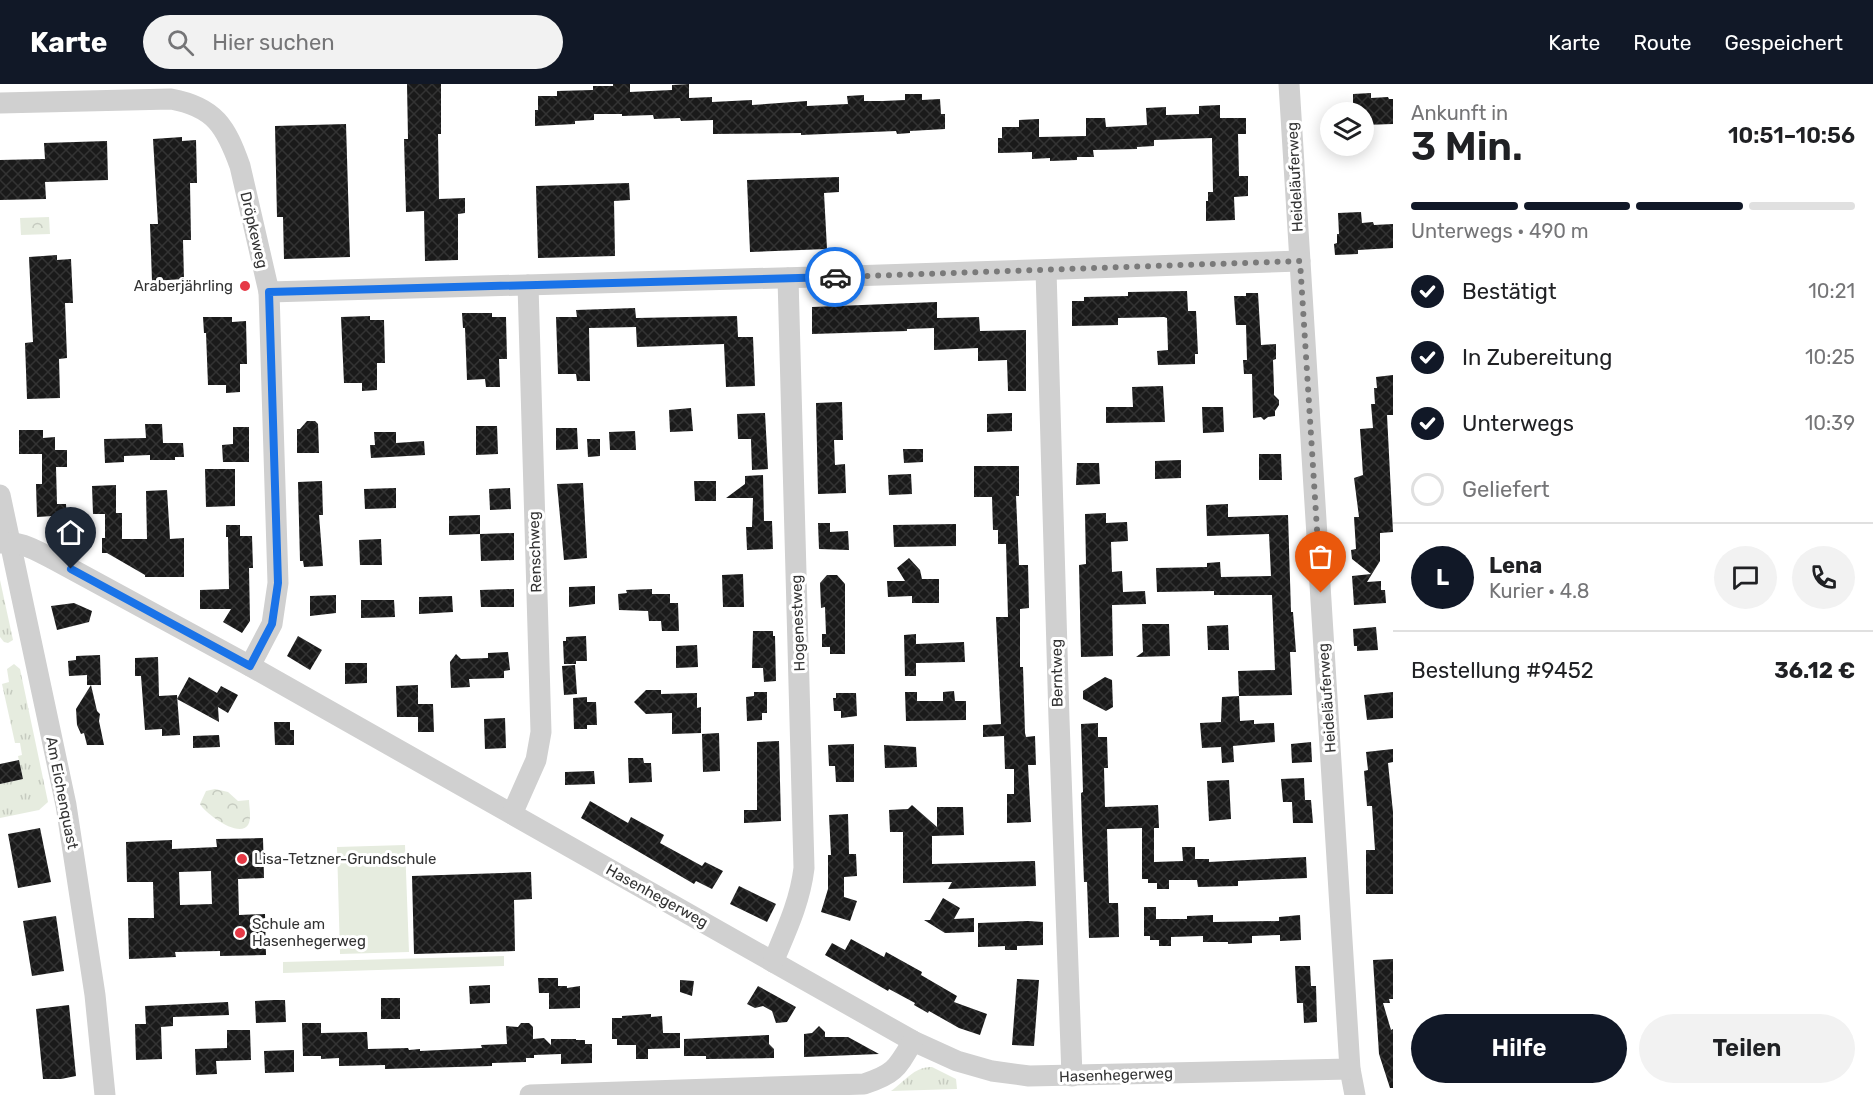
<!DOCTYPE html>
<html lang="de">
<meta charset="utf-8">
<style>
:root{--surface:#fff;--page:#f2f2f2;--text:#202124;--muted:#757577;--line:#e0e0e0;--accent:#111827}
body{margin:0;font-family:Rubik,sans-serif;background:var(--page);color:var(--text);height:100vh;display:flex;flex-direction:column;font-size:22px;white-space:nowrap}
*{box-sizing:border-box;margin:0}
p{font-size:20px;color:var(--muted)}
.icon{flex:none;width:33px;height:33px;fill:none;stroke:currentColor;stroke-width:2;stroke-linecap:round;stroke-linejoin:round}
.map{position:relative;flex:1;overflow:hidden}
.panel{display:flex;flex-direction:column;background:var(--surface);width:480px}
.panel>*{flex:none}
.controls{position:absolute;left:1320px;top:18px;display:grid;gap:12px}
.controls a{display:grid;place-items:center;width:54px;height:54px;border-radius:50%;background:var(--surface);box-shadow:0 3px 15px #0003;font-size:30px}
.pin{position:absolute;display:grid;place-items:center;width:51px;height:51px;color:#fff;margin:-62px -26px;border-radius:50% 50% 50% 0;rotate:-45deg;box-shadow:0 0 6px #0007}
.pin .icon{rotate:45deg}
.courier{position:absolute;display:grid;place-items:center;width:60px;height:60px;margin:-30px;border:4px solid #1a73e8;border-radius:50%;background:#fff;color:#222;box-shadow:0 2px 8px #0007}
.headline em{font-style:normal;font-weight:600}
.headline div{display:flex;flex-direction:column-reverse}
.headline{display:flex;align-items:center;justify-content:space-between;height:102px;padding:0 18px}
h1{font-size:39px;font-weight:600;line-height:45px}
.bar{display:grid;grid-template-columns:repeat(4,1fr);gap:9px 6px;align-content:center;height:72px;padding:0 18px}
.bar i{height:8px;border-radius:4px;background:var(--line)}
.bar .on{background:var(--accent)}
.bar p{grid-column:span 4}
.line{display:flex;align-items:center;gap:15px;padding:0 18px;border-top:2px solid var(--line)}
.line div{flex:1}
.round{display:grid;place-items:center;flex:none;width:63px;height:63px;border-radius:32px;background:var(--page)}
ol{padding:0 18px;list-style:none}
li{display:flex;align-items:center;gap:18px;height:66px}
li p{margin-inline-start:auto}
li .icon{padding:6px;border-radius:50%;background:var(--accent);color:#fff;stroke-width:4}
li:last-child{color:var(--muted)}
li i{width:33px;height:33px;border:3px solid var(--line);border-radius:50%}
.action{display:flex;gap:12px;margin-top:auto;padding:12px 18px}
.action a{flex:1;height:69px;border-radius:36px;background:var(--accent);color:#fff;font-size:24px;font-weight:600;line-height:69px;text-align:center}
.action a+a{background:var(--page);color:var(--text)}
header{display:flex;align-items:center;gap:36px;box-sizing:border-box;height:84px;padding:0 30px;background:var(--accent);color:#fff}
header strong{font-size:28px}
nav{display:flex;gap:33px;margin-inline-start:auto;font-size:21px}
.search{width:420px;height:54px;background:var(--page);display:flex;align-items:center;gap:15px;box-sizing:border-box;padding:0 21px;border-radius:33px;color:var(--muted);font-size:22px}
main{display:flex;flex:1;min-height:0}
.map>svg:first-child{display:block}
</style>
<header>
<strong>Karte</strong>
<div class="search"><svg class="icon" aria-label="search" viewBox="0 0 24 24"><circle cx="10" cy="10" r="6"/><path d="M15 15l6 6"/></svg>Hier suchen</div>
<nav><a>Karte</a><a>Route</a><a>Gespeichert</a></nav>
</header>
<main>
<div class="map">
<svg width="1393" height="1011" viewBox="0 0 1393 1011">
<defs>
<pattern id="grass-tufts" width="24" height="20" patternUnits="userSpaceOnUse" patternTransform="scale(1.5)"><rect width="24" height="20" fill="#e6ecdf"/><path d="M3 7l-1-3M5 7V3M7 7l1-3M15 17l-1-3M17 17v-4M19 17l1-3" fill="none" stroke="#c6cbc0"/></pattern>
<pattern id="park-crowns" width="20" height="18" patternUnits="userSpaceOnUse" patternTransform="scale(1.5)"><rect width="20" height="18" fill="#e6ecdf"/><path d="M2 6a3 3 0 1 1 6 0M12 15a3 3 0 1 1 6 0" fill="none" stroke="#c6cbc0"/></pattern>
<pattern id="building-cross-hatch" width="8" height="8" patternUnits="userSpaceOnUse" patternTransform="scale(1.5)"><rect width="8" height="8" fill="#1a1a1a"/><path d="M0 0l8 8M0 8l8-8" fill="none" stroke="#333"/></pattern>
</defs>
<rect width="100%" height="100%" fill="#fff"/>
<g fill="url(#grass-tufts)">
<polygon points="0,496 13,556 8,559 4,558 0,553"/>
<polygon points="14,580 20,585 48,718 39,726 0,734 0,700 23,695 18,672 22,671 20,659 15,659 2,600 9,598 7,585"/>
<path d="M932 983 956 995 957 1005 891 1007C905 997 915 982 932 983Z"/>
</g>
<g fill="url(#park-crowns)">
<polygon points="49,133 50,150 21,151 20,134"/>
<path d="M215 705 228 708 238 717 249 716C249 722 252 735 248 741 239 755 205 729 200 720L206 707Z"/>
</g>
<g fill="#e6ecdf">
<polygon points="405,761 409,868 340,870 337,763"/>
<polygon points="504,872 504,882 283,889 283,878"/>
</g>
<g fill="url(#building-cross-hatch)" fill-rule="evenodd">
<polygon points="407,0 441,0 441,50 438,50 439,115 465,114 465,129 458,130 458,176 425,177 424,127 406,128 404,55 408,55"/>
<polygon points="613,0 630,0 630,8 672,6 672,1 689,0 689,14 712,13 712,18 752,16 752,21 807,17 807,22 848,20 847,12 864,11 864,17 883,17 905,16 905,10 922,10 922,16 940,15 941,30 945,30 945,45 910,47 910,49 897,50 896,47 801,51 801,49 713,50 713,36 681,37 680,34 654,35 653,31 622,32 622,30 594,30 594,36 575,37 575,40 535,42 535,26 538,26 538,12 557,12 557,7 593,6 593,2 613,2"/>
<polygon points="1371,9 1371,14 1388,13 1389,15 1393,15 1393,40 1364,41 1364,28 1353,28 1353,10"/>
<polygon points="1220,21 1220,34 1246,34 1246,50 1238,50 1239,92 1248,92 1248,112 1234,113 1235,136 1206,137 1206,117 1208,117 1208,108 1213,108 1212,54 1154,56 1154,62 1137,63 1137,65 1093,66 1094,73 1077,73 1077,76 1050,77 1050,74 1032,75 1032,68 998,69 998,54 1002,54 1002,43 1019,43 1019,36 1039,35 1039,53 1086,52 1086,34 1105,34 1106,43 1147,41 1146,24 1166,23 1166,31 1199,30 1199,22"/>
<polygon points="346,40 350,173 284,175 283,133 277,133 275,42"/>
<polygon points="182,53 182,57 196,56 197,99 190,99 191,156 183,156 184,195 152,197 150,140 158,140 153,55"/>
<polygon points="107,57 108,96 45,98 46,115 0,116 0,76 45,75 44,59"/>
<polygon points="839,93 839,108 824,109 827,165 750,168 747,96"/>
<polygon points="629,99 630,116 614,117 615,172 538,174 536,102"/>
<polygon points="1361,128 1362,139 1373,138 1374,141 1393,140 1393,164 1358,166 1358,170 1335,171 1334,160 1337,159 1337,150 1339,150 1338,129"/>
<polygon points="57,171 57,176 71,175 73,219 65,219 67,274 59,275 60,314 27,315 25,259 33,258 29,173"/>
<polygon points="1187,207 1188,227 1196,227 1198,270 1195,270 1195,280 1158,281 1157,267 1168,266 1167,234 1164,233 1118,234 1118,241 1072,242 1072,217 1084,217 1084,213 1128,212 1128,208"/>
<polygon points="1246,209 1258,209 1261,261 1276,260 1276,275 1273,276 1274,305 1274,311 1279,316 1279,321 1275,327 1275,332 1268,333 1264,336 1261,333 1253,334 1252,290 1244,290 1243,276 1247,276 1246,241 1236,241 1234,212 1246,212"/>
<polygon points="937,218 937,234 979,233 980,247 1026,246 1026,307 1008,307 1007,276 978,277 978,264 934,266 934,244 907,245 907,247 812,250 812,223"/>
<polygon points="635,224 636,234 737,232 738,253 753,253 755,302 726,303 724,260 637,263 636,243 589,244 590,297 577,297 576,290 558,290 556,233 577,233 576,226"/>
<polygon points="462,229 492,229 492,233 506,233 507,275 499,275 500,303 486,303 485,295 467,296 465,244 463,244"/>
<polygon points="370,232 370,236 384,236 385,279 377,279 377,306 362,307 362,299 344,299 341,233"/>
<polygon points="203,233 232,233 232,238 246,237 247,280 240,280 240,308 226,309 226,301 208,301 206,249 204,249"/>
<polygon points="1393,291 1393,331 1387,331 1393,448 1380,449 1380,477 1367,498 1381,497 1381,506 1385,506 1386,519 1354,521 1352,492 1371,490 1352,475 1351,466 1356,465 1354,433 1359,433 1354,394 1363,391 1360,345 1373,344 1371,320 1375,320 1374,304 1377,304 1376,293"/>
<polygon points="1163,302 1165,338 1106,339 1106,323 1133,323 1132,303"/>
<polygon points="842,318 843,356 834,356 835,381 845,380 846,409 818,410 816,319"/>
<polygon points="1202,323 1223,323 1224,348 1203,349"/>
<polygon points="691,324 693,347 670,348 669,326"/>
<polygon points="765,329 768,385 752,386 751,355 738,355 737,330"/>
<polygon points="1012,329 1012,347 987,348 987,330"/>
<polygon points="307,337 315,337 318,340 319,369 297,369 297,345 300,345"/>
<polygon points="145,340 162,340 163,359 183,359 184,373 175,373 175,376 150,376 150,371 124,372 124,378 105,379 104,355 146,354"/>
<polygon points="476,342 497,342 498,370 476,371"/>
<polygon points="233,343 249,343 249,378 223,378 222,361 233,360"/>
<polygon points="556,344 577,344 578,365 556,366"/>
<polygon points="19,346 43,346 43,354 55,353 55,366 67,366 67,383 56,383 57,420 66,420 67,439 53,440 53,432 37,433 36,400 42,400 42,370 19,370"/>
<polygon points="635,347 636,366 610,366 609,348"/>
<polygon points="374,348 396,348 396,359 424,357 425,371 371,374 370,361 375,361"/>
<polygon points="587,355 600,355 600,372 588,373"/>
<polygon points="903,365 923,365 923,378 904,379"/>
<polygon points="1259,370 1281,370 1282,396 1259,396"/>
<polygon points="1181,376 1181,394 1155,395 1155,377"/>
<polygon points="1077,379 1099,379 1100,400 1076,401"/>
<polygon points="974,382 1019,382 1019,412 1016,412 1019,481 1028,481 1029,524 1020,525 1020,583 1023,583 1025,649 1026,653 1035,652 1036,681 1028,681 1031,738 1007,739 1007,710 1014,710 1014,685 1005,685 1004,652 983,653 983,641 1001,640 996,533 1008,533 1006,460 998,460 998,446 993,446 992,413 974,413"/>
<polygon points="205,385 235,385 235,422 206,423"/>
<polygon points="911,390 912,410 889,411 888,391"/>
<polygon points="763,391 764,437 772,437 773,465 747,466 746,443 752,443 753,414 726,414 745,400 745,392"/>
<polygon points="322,397 323,431 319,431 323,482 304,483 303,477 300,477 298,398"/>
<polygon points="694,397 716,397 716,417 695,417"/>
<polygon points="583,399 587,474 564,476 557,400"/>
<polygon points="116,401 116,429 122,429 122,455 147,455 146,407 167,406 170,455 184,454 184,493 145,493 145,491 107,469 102,469 102,454 105,454 105,430 93,430 92,402"/>
<polygon points="396,404 396,424 365,425 364,405"/>
<polygon points="510,404 511,425 490,426 489,405"/>
<polygon points="1228,420 1228,433 1288,431 1291,528 1293,528 1296,568 1290,568 1292,611 1239,612 1238,587 1275,586 1272,511 1214,511 1214,507 1157,508 1156,484 1207,483 1207,479 1220,478 1221,493 1271,492 1269,450 1207,452 1206,421"/>
<polygon points="1106,429 1106,439 1127,438 1128,457 1111,458 1112,488 1122,487 1123,508 1145,507 1146,520 1112,521 1113,572 1081,573 1079,481 1086,480 1085,430"/>
<polygon points="480,431 480,450 449,451 449,432"/>
<polygon points="818,439 830,439 830,448 848,447 849,466 819,465"/>
<polygon points="956,440 956,462 894,463 893,441"/>
<polygon points="226,441 240,441 240,452 252,452 253,484 249,484 250,537 242,549 223,538 231,525 200,525 200,506 229,505 228,453 226,453"/>
<polygon points="514,449 514,476 481,477 480,450"/>
<polygon points="381,455 382,481 360,481 359,456"/>
<polygon points="909,474 920,486 922,495 939,495 939,519 912,519 912,512 888,513 887,497 905,497 897,484"/>
<polygon points="743,490 744,523 723,523 722,491"/>
<polygon points="827,491 837,491 845,500 845,570 830,570 830,563 822,563 822,550 826,550 825,523 821,524 820,499"/>
<polygon points="595,502 595,520 569,523 569,503"/>
<polygon points="514,505 514,523 481,523 480,506"/>
<polygon points="652,505 652,510 670,510 670,519 678,519 679,547 662,547 661,537 649,537 648,527 619,526 618,510 627,509 626,506"/>
<polygon points="336,511 336,529 310,532 310,512"/>
<polygon points="452,512 453,528 419,530 419,513"/>
<polygon points="361,516 394,516 395,533 361,534"/>
<polygon points="74,519 92,527 89,538 57,546 51,522"/>
<polygon points="1142,540 1169,540 1170,572 1136,573 1143,568"/>
<polygon points="1228,541 1229,566 1208,566 1207,542"/>
<polygon points="1376,543 1378,566 1357,567 1357,562 1354,562 1353,545"/>
<polygon points="753,547 773,547 773,552 775,552 776,597 764,598 763,584 752,584"/>
<polygon points="916,550 916,560 964,558 965,578 916,579 916,592 905,592 904,551"/>
<polygon points="298,552 322,566 310,586 287,572"/>
<polygon points="586,552 587,577 576,577 576,580 564,580 563,557 566,557 566,553"/>
<polygon points="697,561 698,583 676,584 676,562"/>
<polygon points="508,568 510,586 504,587 504,594 469,595 470,603 451,604 450,578 456,570 461,575 488,574 488,569"/>
<polygon points="100,571 101,601 91,601 97,627 100,630 99,637 104,661 87,661 84,649 81,650 77,641 76,625 91,601 87,601 87,591 69,592 68,577 76,576 76,572"/>
<polygon points="158,573 159,612 177,611 180,651 162,652 162,645 145,646 141,592 135,592 135,574"/>
<polygon points="345,579 367,579 367,599 345,600"/>
<polygon points="575,581 577,610 564,611 562,582"/>
<polygon points="189,593 217,609 221,602 238,611 228,629 218,623 219,638 177,615"/>
<polygon points="1105,593 1112,596 1113,623 1106,627 1083,615 1083,607"/>
<polygon points="418,601 418,620 433,620 434,648 418,648 418,633 397,633 396,602"/>
<polygon points="646,606 661,606 661,610 697,609 697,624 701,623 701,649 672,650 672,629 646,630 634,618"/>
<polygon points="954,607 955,617 966,617 966,636 906,637 905,608 917,608 917,617 943,617 943,608"/>
<polygon points="754,608 767,608 767,629 762,629 762,636 747,637 746,613 754,612"/>
<polygon points="1393,608 1393,634 1367,636 1364,611"/>
<polygon points="836,609 856,609 857,632 841,634 841,627 834,627 833,614 836,614"/>
<polygon points="1239,612 1240,637 1254,636 1254,640 1274,639 1275,658 1233,662 1234,678 1222,679 1221,663 1202,664 1200,639 1221,638 1222,613"/>
<polygon points="587,613 587,618 596,618 597,641 587,641 587,645 574,645 573,614"/>
<polygon points="505,634 506,664 485,665 484,635"/>
<polygon points="274,638 290,638 290,646 294,646 294,661 275,661"/>
<polygon points="1098,639 1098,653 1107,653 1108,684 1104,684 1105,723 1158,721 1159,744 1154,744 1154,778 1183,777 1182,763 1195,763 1195,775 1209,775 1209,778 1306,773 1307,794 1238,797 1238,802 1198,803 1197,796 1169,796 1169,805 1157,805 1157,799 1148,799 1148,795 1142,795 1142,744 1107,745 1109,819 1118,819 1119,853 1089,854 1087,798 1084,798 1082,745 1081,709 1083,708 1081,640"/>
<polygon points="719,649 720,687 703,688 702,650"/>
<polygon points="219,651 220,663 193,664 193,652"/>
<polygon points="779,657 781,737 744,739 744,726 757,726 757,658"/>
<polygon points="1311,658 1312,678 1292,679 1291,660"/>
<polygon points="854,660 854,698 836,698 835,682 829,682 828,661"/>
<polygon points="884,661 916,663 917,683 885,684"/>
<polygon points="1393,665 1393,678 1388,679 1393,728 1393,810 1366,810 1366,766 1375,766 1372,722 1367,722 1364,687 1368,686 1366,668"/>
<polygon points="628,674 643,674 644,679 651,679 652,698 629,699"/>
<polygon points="19,676 23,695 0,700 0,680"/>
<polygon points="594,687 595,700 565,701 565,688"/>
<polygon points="1304,694 1305,716 1311,716 1313,739 1293,739 1292,718 1283,718 1281,695"/>
<polygon points="1229,696 1231,735 1209,737 1207,697"/>
<polygon points="590,717 628,739 631,733 664,751 660,759 702,782 705,778 723,787 712,805 696,797 694,800 581,734"/>
<polygon points="912,721 937,743 937,723 963,723 964,751 932,752 932,780 1035,777 1036,802 948,805 952,798 903,799 903,748 890,748 889,726 908,725"/>
<polygon points="848,730 849,770 856,770 857,792 844,793 844,813 857,817 850,837 821,828 828,805 828,771 831,771 829,731"/>
<polygon points="40,744 51,798 18,804 8,750"/>
<path d="M263 754 264 794 238 795 239 831 265 830 266 871 220 872V867L175 868 176 873 129 875 128 834H154L153 798H127L126 758 172 756V765L217 763 216 755ZM211 787 212 820 180 821 179 788Z"/>
<polygon points="531,788 532,815 514,816 515,867 414,870 412,792"/>
<polygon points="739,802 776,820 767,838 730,820"/>
<polygon points="943,814 960,824 954,835 974,834 974,848 945,849 924,836 930,836"/>
<polygon points="1144,823 1156,823 1156,835 1187,835 1187,832 1213,831 1213,838 1279,837 1279,833 1300,831 1301,856 1280,857 1280,851 1252,852 1252,859 1228,860 1228,858 1203,858 1203,852 1171,853 1171,862 1159,862 1159,856 1150,856 1150,852 1144,852"/>
<polygon points="56,832 64,887 32,892 23,837"/>
<polygon points="1028,837 1043,838 1043,861 1017,862 1017,866 1005,866 1005,862 978,863 978,839"/>
<polygon points="851,855 884,873 886,868 922,888 921,891 957,912 954,918 987,930 980,951 959,944 929,927 928,929 914,921 915,919 889,905 888,907 825,871 832,859 845,866"/>
<polygon points="1393,875 1393,915 1389,915 1390,919 1383,919 1391,946 1393,945 1393,1004 1390,1004 1379,970 1373,876"/>
<polygon points="1295,882 1310,882 1311,902 1316,902 1317,938 1304,939 1303,919 1297,919"/>
<polygon points="538,894 558,894 558,902 567,902 567,904 580,902 580,924 549,925 549,909 539,909"/>
<polygon points="1017,895 1039,896 1034,962 1012,961"/>
<polygon points="680,896 694,897 692,912 680,908"/>
<polygon points="490,901 490,919 470,920 469,902"/>
<polygon points="758,902 796,923 787,938 776,939 772,927 763,922 755,924 747,920"/>
<rect x="381" y="914" width="19" height="21"/>
<polygon points="274,916 285,916 286,938 256,939 255,917"/>
<polygon points="228,918 229,931 173,933 173,942 161,943 162,975 136,976 135,940 146,940 145,922"/>
<polygon points="69,921 76,992 61,995 43,995 36,925"/>
<polygon points="651,930 651,933 662,932 663,949 680,949 680,964 648,965 648,975 636,975 636,961 617,961 617,955 612,955 612,934 622,934 622,932"/>
<polygon points="302,939 321,939 321,949 367,948 368,965 408,964 409,966 420,965 420,967 482,964 481,961 507,960 506,942 518,943 521,939 529,939 533,943 533,955 544,954 551,961 551,955 576,955 576,956 585,956 585,960 592,960 592,979 561,980 561,970 534,971 534,974 526,974 526,978 492,979 492,982 385,985 385,981 339,982 339,974 321,975 321,972 303,972"/>
<polygon points="819,942 825,948 825,953 848,953 879,970 804,973 804,950 812,949"/>
<polygon points="227,946 250,946 251,976 216,977 217,990 196,991 195,965 227,964"/>
<polygon points="769,951 769,960 774,965 774,974 706,975 706,972 684,972 684,955"/>
<polygon points="294,966 294,988 265,989 264,967"/>
</g>
<g fill="none" stroke-linecap="round" stroke-linejoin="round">
<g stroke="#d0d0d0" stroke-width="21">
<polyline points="1289,0 1350,985 1355,1011"/>
<path d="M0 19 171 15C215 23 226 43 240 82L269 208 850 192 1300 177"/>
<polyline points="1046,186 1059,635 1072,992"/>
<polyline points="0,411 66,721 95,911 105,1011"/>
<path d="M0 459C20 456 35 466 53 475L250 582 913 957 957 977 992 987 1029 992 1350 985"/>
<polyline points="250,582 272,540 278,499 269,208"/>
<polyline points="512,730 536,676 541,648 528,201"/>
<path d="M773 878C786 847 800 818 804 784L788 194"/>
<path d="M530 1011 864 1000C895 990 897 984 913 957"/>
</g>
</g>
<g fill="none" stroke-linecap="round" stroke-linejoin="round">
<polyline stroke="#7a7a7a" stroke-width="6" stroke-dasharray="0 10.8" points="835,193 1300,177 1321,509"/>
<polyline stroke="#1a73e8" stroke-width="8" points="71,485 250,582 272,540 278,499 269,208 835,193"/>
</g>
<g fill="#e63946" stroke="#fff" stroke-width="2">
<circle cx="245" cy="202" r="6"/>
<circle cx="242" cy="775" r="6"/>
<circle cx="240" cy="849" r="6"/>
</g>
<g text-anchor="middle" dominant-baseline="central" stroke-width="6" stroke-linejoin="round" paint-order="stroke">
<g font-size="15" fill="#333" stroke="#fff">
<text transform="translate(1295 93) rotate(-93)">Heideläuferweg</text>
<text transform="translate(254 146) rotate(77)">Dröpkeweg</text>
<text transform="translate(535 468) rotate(-92)">Renschweg</text>
<text transform="translate(798 539) rotate(-92)">Hogenestweg</text>
<text transform="translate(1057 589) rotate(-91)">Berntweg</text>
<text transform="translate(1327 614) rotate(-94)">Heideläuferweg</text>
<text transform="translate(62 709) rotate(79)">Am Eichenquast</text>
<text transform="translate(657 812) rotate(29)">Hasenhegerweg</text>
<text transform="translate(1116 991) rotate(-2)">Hasenhegerweg</text>
</g>
<g font-size="15" fill="#333" stroke="#fff" text-anchor="start">
<text x="233" y="202" text-anchor="end">Araberjährling</text>
<text x="254" y="775">Lisa-Tetzner-Grundschule</text>
<text x="252" y="840">Schule am<tspan x="252" dy="17">Hasenhegerweg</tspan></text>
</g>
</g>
</svg>
<div class="controls">
<a><svg class="icon" aria-label="layers" viewBox="0 0 24 24"><path d="M12 4l9 5-9 5-9-5zM3 14l9 5 9-5"/></svg></a>
</div>
<div class="pin" style="left:1321px;top:509px;background:#ea580c"><svg class="icon" aria-label="bag" viewBox="0 0 24 24"><path d="M5 8h14l-1 12H6zM9 8a3 3 0 0 1 6 0"/></svg></div>
<div class="pin" style="left:71px;top:485px;background:#1f2937"><svg class="icon" aria-label="home" viewBox="0 0 24 24"><path d="M3 11l9-7 9 7M6 9v11h12V9"/></svg></div>
<div class="courier" style="left:835px;top:193px"><svg class="icon" aria-label="car" viewBox="0 0 24 24"><path d="M5 17H2v-5l4-1 3-4h7l3 4 3 1v5h-3M9 17h6M6 11h13"/><circle cx="7" cy="17" r="2"/><circle cx="17" cy="17" r="2"/></svg></div>
</div>
<section class="panel">
<div class="headline"><div><h1>3 Min.</h1><p>Ankunft in</p></div><em>10:51–10:56</em></div>
<div class="bar"><i class="on"></i><i class="on"></i><i class="on"></i><i></i><p>Unterwegs · 490 m</p></div>
<ol>
<li><svg class="icon" aria-label="check" viewBox="0 0 24 24"><path d="M5 12l5 5 9-10"/></svg>Bestätigt<p>10:21</p></li>
<li><svg class="icon" aria-label="check" viewBox="0 0 24 24"><path d="M5 12l5 5 9-10"/></svg>In Zubereitung<p>10:25</p></li>
<li><svg class="icon" aria-label="check" viewBox="0 0 24 24"><path d="M5 12l5 5 9-10"/></svg>Unterwegs<p>10:39</p></li>
<li><i></i>Geliefert</li>
</ol>
<div class="line" style="height:108px"><b class="round" style="background:var(--accent);color:#fff">L</b><div><b>Lena</b><p>Kurier · 4.8</p></div><a class="round"><svg class="icon" aria-label="chat" viewBox="0 0 24 24"><path d="M4 5h16v11H9l-5 4z"/></svg></a><a class="round"><svg class="icon" aria-label="phone" viewBox="0 0 24 24"><path d="M5 4h4l2 5-3 2q2 4 5 5l2-3 5 2v4C11 20 4 13 5 4z"/></svg></a></div>
<div class="line" style="height:78px"><div>Bestellung #9452</div><b>36.12 €</b></div>
<div class="action"><a>Hilfe</a><a>Teilen</a></div>
</section>
</main>
